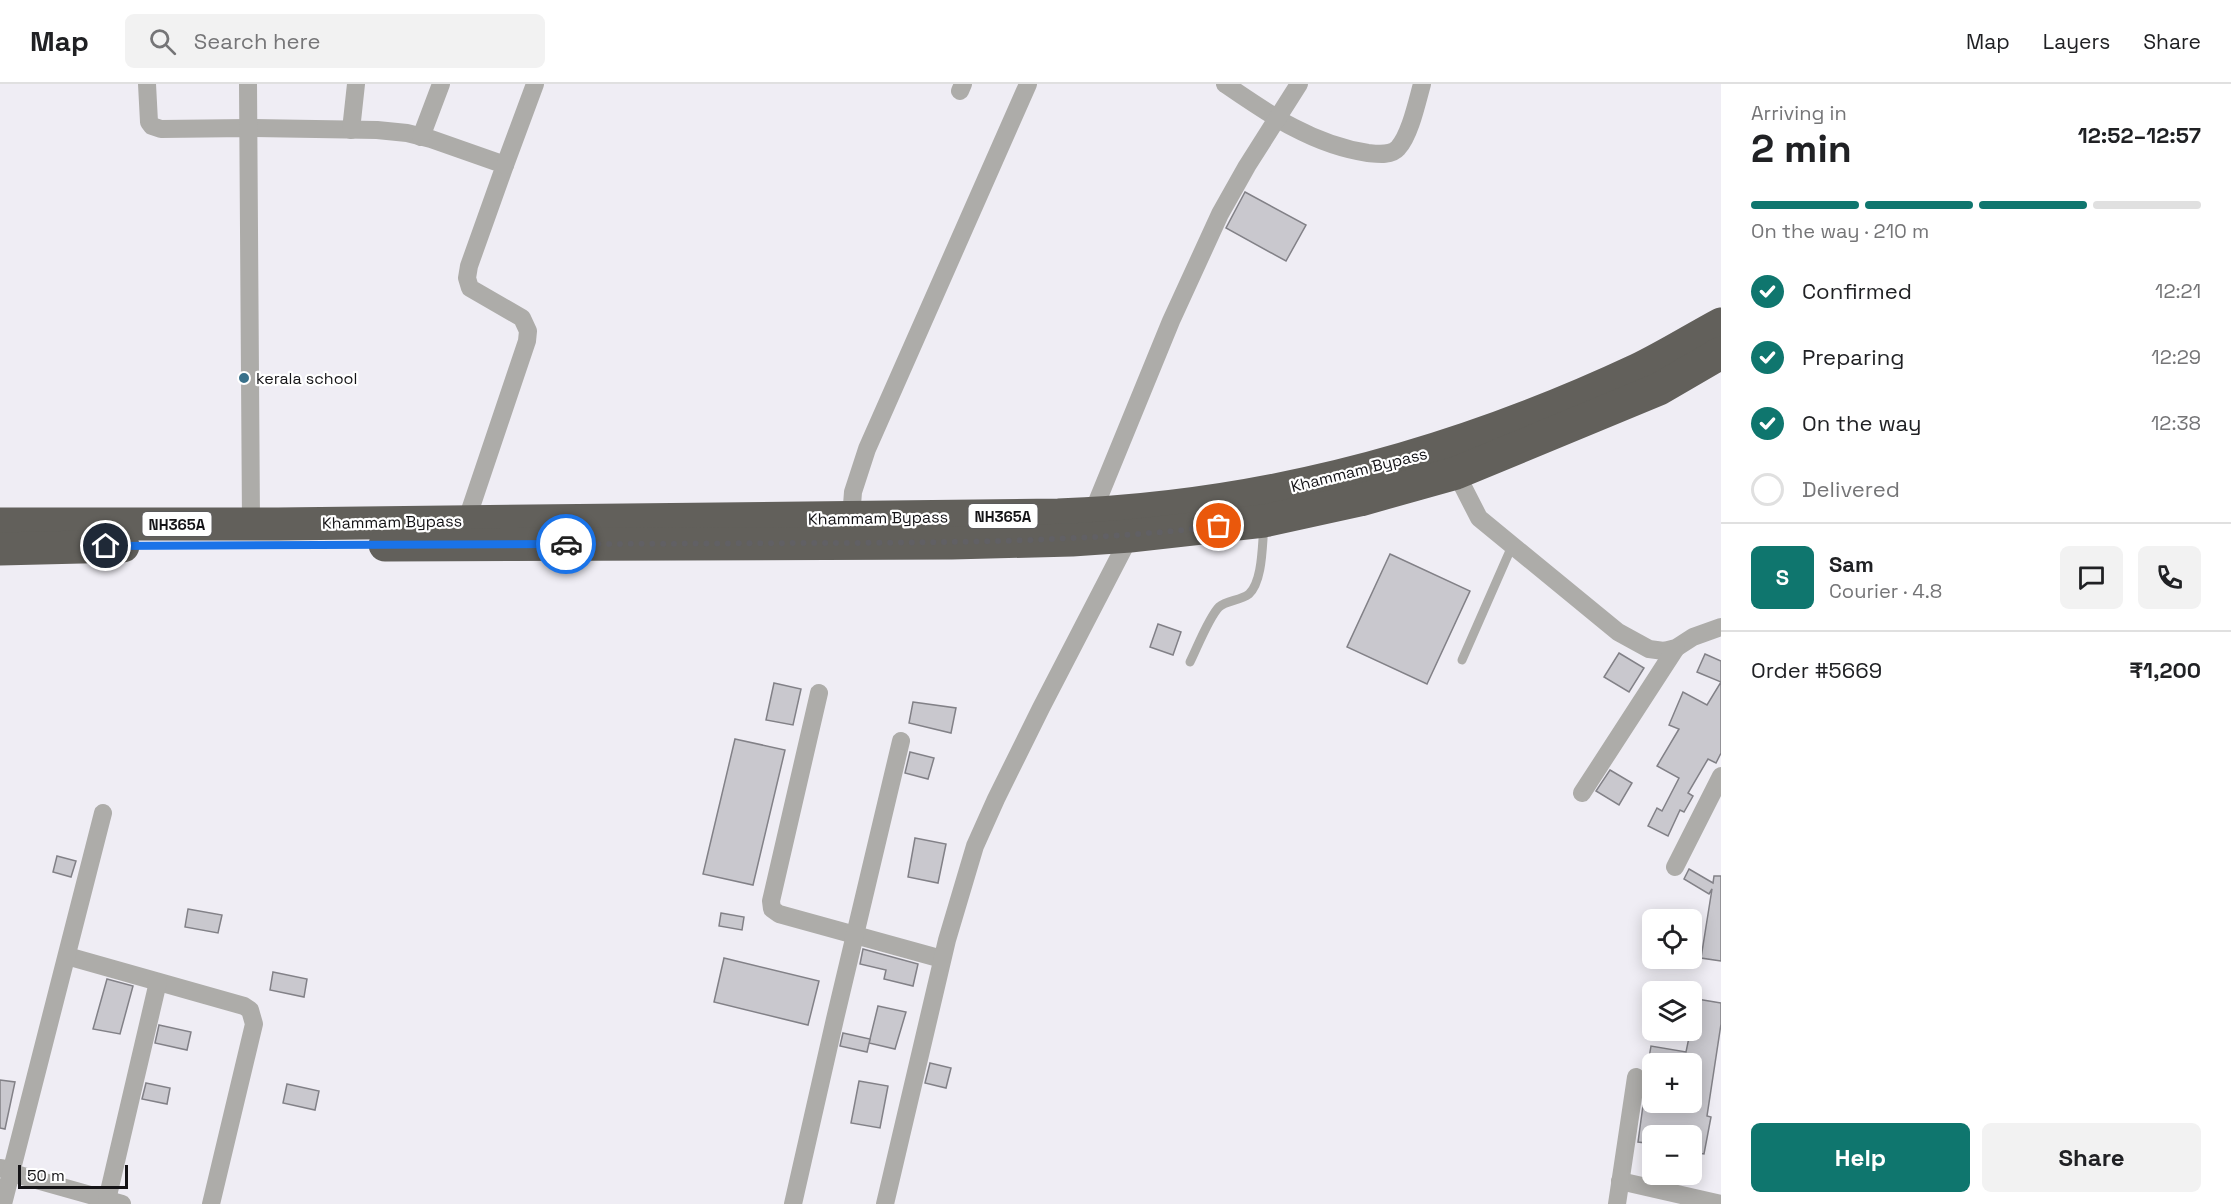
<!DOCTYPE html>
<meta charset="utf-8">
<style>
:root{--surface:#fff;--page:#f2f2f2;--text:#202124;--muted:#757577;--line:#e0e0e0;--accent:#0f766e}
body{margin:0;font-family:"Space Grotesk",sans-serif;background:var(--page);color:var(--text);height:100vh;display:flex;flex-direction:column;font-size:22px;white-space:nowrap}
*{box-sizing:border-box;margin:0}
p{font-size:20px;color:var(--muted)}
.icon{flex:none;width:33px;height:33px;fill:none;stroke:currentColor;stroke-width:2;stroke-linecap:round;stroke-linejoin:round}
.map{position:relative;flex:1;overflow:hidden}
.details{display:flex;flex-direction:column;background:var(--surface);width:510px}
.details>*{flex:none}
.controls{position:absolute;left:1642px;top:825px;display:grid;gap:12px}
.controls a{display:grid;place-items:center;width:60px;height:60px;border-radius:9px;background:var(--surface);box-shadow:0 3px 15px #0003;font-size:30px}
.scale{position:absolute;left:18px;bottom:15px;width:110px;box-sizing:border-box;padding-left:6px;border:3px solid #151417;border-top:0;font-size:16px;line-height:21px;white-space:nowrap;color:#151417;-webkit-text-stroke:4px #fff;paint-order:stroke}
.pin{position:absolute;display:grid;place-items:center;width:51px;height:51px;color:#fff;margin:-26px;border:3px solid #fff;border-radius:50%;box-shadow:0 2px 6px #0007}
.courier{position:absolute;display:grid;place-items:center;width:60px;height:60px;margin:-30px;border:4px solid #1a73e8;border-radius:50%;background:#fff;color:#222;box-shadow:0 2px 8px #0007}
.summary em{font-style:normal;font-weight:700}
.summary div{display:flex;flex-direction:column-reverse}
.summary{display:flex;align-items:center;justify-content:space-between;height:102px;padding:0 30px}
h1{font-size:39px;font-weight:700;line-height:45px}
.bar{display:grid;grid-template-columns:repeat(4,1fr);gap:9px 6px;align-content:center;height:72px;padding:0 30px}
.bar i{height:8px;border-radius:4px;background:var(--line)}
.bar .active{background:var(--accent)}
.bar p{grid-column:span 4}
.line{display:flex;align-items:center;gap:15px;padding:0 30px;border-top:2px solid var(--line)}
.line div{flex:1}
.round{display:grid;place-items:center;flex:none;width:63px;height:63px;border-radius:9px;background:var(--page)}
ol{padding:0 30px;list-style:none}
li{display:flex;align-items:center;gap:18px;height:66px}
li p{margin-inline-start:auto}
li .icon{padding:6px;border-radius:50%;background:var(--accent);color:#fff;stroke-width:4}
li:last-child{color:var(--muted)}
li i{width:33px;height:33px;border:3px solid var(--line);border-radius:50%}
.cta{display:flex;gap:12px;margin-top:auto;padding:12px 30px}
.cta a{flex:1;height:69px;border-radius:9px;background:var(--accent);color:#fff;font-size:24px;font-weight:700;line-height:69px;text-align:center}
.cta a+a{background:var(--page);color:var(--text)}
header{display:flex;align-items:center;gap:36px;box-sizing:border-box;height:84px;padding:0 30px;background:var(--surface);border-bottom:2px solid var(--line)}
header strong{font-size:28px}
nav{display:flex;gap:33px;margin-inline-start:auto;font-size:21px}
.search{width:420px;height:54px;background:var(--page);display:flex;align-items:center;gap:15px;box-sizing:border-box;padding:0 21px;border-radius:9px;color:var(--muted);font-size:22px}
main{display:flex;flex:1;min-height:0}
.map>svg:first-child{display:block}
</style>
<header>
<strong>Map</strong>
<div class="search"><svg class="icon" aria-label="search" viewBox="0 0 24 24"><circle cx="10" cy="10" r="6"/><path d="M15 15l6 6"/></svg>Search here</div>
<nav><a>Map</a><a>Layers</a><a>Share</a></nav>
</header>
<main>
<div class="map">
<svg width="1721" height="1120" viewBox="0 0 1721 1120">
<rect width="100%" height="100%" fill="#efedf4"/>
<g fill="#c9c8ce" stroke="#828187" stroke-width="1.5">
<polygon points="1245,108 1306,141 1286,177 1226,144"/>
<polygon points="1390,470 1470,507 1427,600 1347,563"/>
<polygon points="1158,540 1181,548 1173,571 1150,563"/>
<polygon points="1619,569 1644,584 1629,608 1604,593"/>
<polygon points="1705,570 1721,577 1721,598 1697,588"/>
<polygon points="1721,598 1721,669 1716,679 1708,675 1688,709 1693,712 1684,728 1680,726 1668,752 1648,742 1657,724 1662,727 1679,694 1657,682 1679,645 1669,641 1683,608 1707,621"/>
<polygon points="774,599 801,605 793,641 766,636"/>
<polygon points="913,618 956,624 951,649 909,639"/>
<polygon points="735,655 785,666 753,801 703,790"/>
<polygon points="910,668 934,674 928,695 905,689"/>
<polygon points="1610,686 1632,699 1619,721 1596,707"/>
<polygon points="915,754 946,760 938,799 908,793"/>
<polygon points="57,772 76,777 71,793 53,788"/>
<polygon points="1689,785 1713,799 1714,792 1721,792 1721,877 1701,874 1712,805 1709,810 1684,795"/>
<polygon points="188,825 222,831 218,849 185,843"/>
<polygon points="721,829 744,833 742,846 719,842"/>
<polygon points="863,865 918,880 913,902 884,895 886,886 860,880"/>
<polygon points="724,874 819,897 808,941 714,918"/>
<polygon points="273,888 307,895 304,913 270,906"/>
<polygon points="107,895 133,902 120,950 93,945"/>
<polygon points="1697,915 1721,919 1721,940 1707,1032 1711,1033 1704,1070 1692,1068 1692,1052 1653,1052 1653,1060 1638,1058 1647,992 1653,993 1653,1018 1692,1018 1692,980 1648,980 1651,962 1686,968"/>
<polygon points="878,922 906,928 895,965 869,959"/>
<polygon points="159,941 191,948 187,966 155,959"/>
<polygon points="843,949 870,955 867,968 840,962"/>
<polygon points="930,979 951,984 946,1004 925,999"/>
<polygon points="0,996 15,998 5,1045 0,1044"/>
<polygon points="859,997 888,1002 880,1044 851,1039"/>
<polygon points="146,999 170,1004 167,1020 142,1015"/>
<polygon points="287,1000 319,1007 315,1026 283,1019"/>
</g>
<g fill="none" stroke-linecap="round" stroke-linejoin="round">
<g stroke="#adaca9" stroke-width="9">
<polyline points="1462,576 1512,462"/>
<path d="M1190 578C1197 564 1209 533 1219 523 1227 516 1240 517 1249 510 1263 497 1262 460 1264 442"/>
</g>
<g stroke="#adaca9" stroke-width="18">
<polyline points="147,0 149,38 152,42 161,45 248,44 377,46 407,49 431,55 505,81 469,182 467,194 470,204 522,234 528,247 527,257 466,438"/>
<polyline points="248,0 251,439"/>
<path d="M1225 0C1270 31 1313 61 1368 69 1378 70 1391 72 1398 64 1410 51 1417 18 1422 0"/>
<polyline points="960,7 963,0"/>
<polyline points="351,46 356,0"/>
<polyline points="421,53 441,0"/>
<polyline points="505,81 535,0"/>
<polyline points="1456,389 1479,434 1618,548 1649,565 1664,567 1676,564 1693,553 1721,543"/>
<polyline points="1092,430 1171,237 1220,130 1247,82 1299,0"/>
<polyline points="851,434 853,408 867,365 1028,0"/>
<polyline points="819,609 771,817 772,825 779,830 942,875"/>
<polyline points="1582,709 1676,564"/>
<polyline points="1675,783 1721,692"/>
<polyline points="67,872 244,922 250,926 254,940 211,1120"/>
<polyline points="1,1084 19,1091 122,1120"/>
<polyline points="1620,1097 1721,1120"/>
<polyline points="107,1116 158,898"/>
<polyline points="3,1120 103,729"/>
<polyline points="793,1120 835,935 901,657"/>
<polyline points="885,1120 947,856 975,762 996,715 1041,624 1130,452"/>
<polyline points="1617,1120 1636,993"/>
</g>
<g stroke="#62605b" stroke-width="33">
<path d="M0 440H278L1058 431C1261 424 1453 372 1637 286 1666 272 1693 255 1721 240"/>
<polyline points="385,461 952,459 1072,456 1130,452 1264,437 1360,416 1456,389 1659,305 1721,269"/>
<polyline points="0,465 123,462"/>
</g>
</g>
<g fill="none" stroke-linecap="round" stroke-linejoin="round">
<path stroke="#616064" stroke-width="6" stroke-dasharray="0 10.8" d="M566 460C661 460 756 459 852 459 976 458 1095 457 1219 442"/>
<polyline stroke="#1a73e8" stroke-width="8" points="106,462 566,460"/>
</g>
<circle fill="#38708a" stroke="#fff" stroke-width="2" cx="244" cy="294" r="6"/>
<g text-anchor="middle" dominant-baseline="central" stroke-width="4.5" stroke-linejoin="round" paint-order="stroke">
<g fill="#fff" stroke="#5b5a5d" stroke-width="1.5">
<rect x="968.5" y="420" width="69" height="24" rx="4.5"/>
<rect x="142.5" y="428" width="69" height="24" rx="4.5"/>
</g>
<g font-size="15" font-weight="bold" fill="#151417">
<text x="1003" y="432">NH365A</text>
<text x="177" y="440">NH365A</text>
</g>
<g font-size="16" fill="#151417" stroke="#fff" text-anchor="start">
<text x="256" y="294">kerala school</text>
</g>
<g font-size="16" fill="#151417" stroke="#fff">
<text transform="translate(1359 386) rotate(-14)">Khammam Bypass</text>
<text transform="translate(878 434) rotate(-1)">Khammam Bypass</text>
<text transform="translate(392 438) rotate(-1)">Khammam Bypass</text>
</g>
</g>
</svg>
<div class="controls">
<a><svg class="icon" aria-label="locate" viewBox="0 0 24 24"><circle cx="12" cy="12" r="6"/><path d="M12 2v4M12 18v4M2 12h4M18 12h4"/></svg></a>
<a><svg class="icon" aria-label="layers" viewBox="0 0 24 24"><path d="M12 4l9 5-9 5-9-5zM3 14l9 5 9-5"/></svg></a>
<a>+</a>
<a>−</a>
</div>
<div class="scale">50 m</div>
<div class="pin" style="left:1219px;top:442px;background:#ea580c"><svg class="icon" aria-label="bag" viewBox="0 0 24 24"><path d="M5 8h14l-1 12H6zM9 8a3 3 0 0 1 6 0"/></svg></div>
<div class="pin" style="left:106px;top:462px;background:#1f2937"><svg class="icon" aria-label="home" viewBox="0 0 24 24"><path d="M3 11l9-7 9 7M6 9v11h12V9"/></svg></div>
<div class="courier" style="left:566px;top:460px"><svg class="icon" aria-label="car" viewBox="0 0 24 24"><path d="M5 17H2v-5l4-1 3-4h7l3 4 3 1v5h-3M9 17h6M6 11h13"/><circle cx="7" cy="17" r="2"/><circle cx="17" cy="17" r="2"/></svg></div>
</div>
<section class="details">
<div class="summary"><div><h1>2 min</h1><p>Arriving in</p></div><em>12:52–12:57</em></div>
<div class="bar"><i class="active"></i><i class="active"></i><i class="active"></i><i></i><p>On the way · 210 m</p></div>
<ol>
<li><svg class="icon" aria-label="check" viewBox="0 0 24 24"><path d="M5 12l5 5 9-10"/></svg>Confirmed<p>12:21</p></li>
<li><svg class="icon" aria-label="check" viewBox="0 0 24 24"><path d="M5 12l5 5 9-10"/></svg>Preparing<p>12:29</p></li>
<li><svg class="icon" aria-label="check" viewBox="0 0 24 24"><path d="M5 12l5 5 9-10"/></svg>On the way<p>12:38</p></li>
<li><i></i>Delivered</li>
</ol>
<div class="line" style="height:108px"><b class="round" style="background:var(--accent);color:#fff">S</b><div><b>Sam</b><p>Courier · 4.8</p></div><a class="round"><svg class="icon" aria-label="chat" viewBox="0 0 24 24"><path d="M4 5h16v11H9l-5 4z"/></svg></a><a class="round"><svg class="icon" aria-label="phone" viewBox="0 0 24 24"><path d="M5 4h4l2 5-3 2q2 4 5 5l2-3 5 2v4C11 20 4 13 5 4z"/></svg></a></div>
<div class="line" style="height:78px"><div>Order #5669</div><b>₹1,200</b></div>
<div class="cta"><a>Help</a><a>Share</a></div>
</section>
</main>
